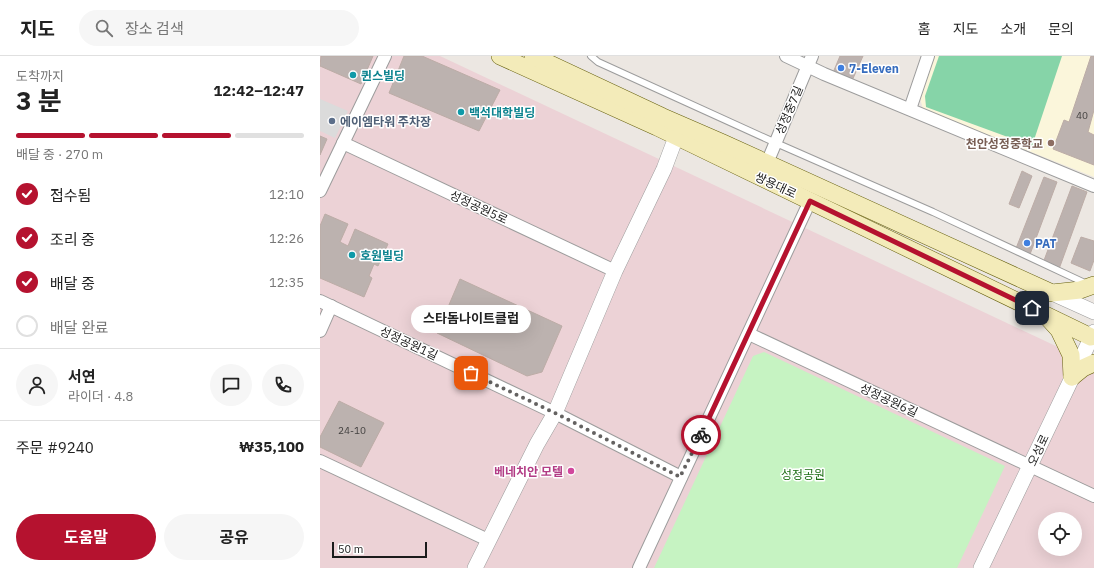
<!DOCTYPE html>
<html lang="ko">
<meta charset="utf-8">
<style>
:root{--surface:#fff;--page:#f6f6f6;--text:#222;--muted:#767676;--line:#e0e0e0;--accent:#b5122f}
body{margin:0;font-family:"IBM Plex Sans","Noto Sans KR",sans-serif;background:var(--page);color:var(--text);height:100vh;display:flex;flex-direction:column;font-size:15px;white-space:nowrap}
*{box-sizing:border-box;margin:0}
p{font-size:13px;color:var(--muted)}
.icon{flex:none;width:22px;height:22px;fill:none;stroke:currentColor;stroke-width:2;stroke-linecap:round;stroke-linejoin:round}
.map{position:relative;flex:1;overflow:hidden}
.panel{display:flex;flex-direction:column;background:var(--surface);width:320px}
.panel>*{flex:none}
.buttons{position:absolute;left:718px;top:456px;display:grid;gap:8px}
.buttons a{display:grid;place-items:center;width:44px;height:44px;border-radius:50%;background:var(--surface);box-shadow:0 4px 16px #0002;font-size:20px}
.scale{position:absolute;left:12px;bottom:10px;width:95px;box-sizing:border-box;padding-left:4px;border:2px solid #1b1b1b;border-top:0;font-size:11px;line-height:14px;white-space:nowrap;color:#1b1b1b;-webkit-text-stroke:3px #fff;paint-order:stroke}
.pin{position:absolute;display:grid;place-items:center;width:34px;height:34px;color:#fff;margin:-17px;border-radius:8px;box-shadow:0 2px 6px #0006}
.courier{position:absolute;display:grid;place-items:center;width:40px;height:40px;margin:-20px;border:3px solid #b5122f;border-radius:50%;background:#fff;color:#222;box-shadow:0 1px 5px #0007}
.bubble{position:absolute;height:28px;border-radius:14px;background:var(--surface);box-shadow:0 4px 16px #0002;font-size:13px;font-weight:700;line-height:28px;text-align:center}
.summary em{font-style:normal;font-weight:700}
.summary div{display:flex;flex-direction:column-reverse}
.summary{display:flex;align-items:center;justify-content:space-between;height:68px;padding:0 16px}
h1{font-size:26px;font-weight:700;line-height:30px}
.bar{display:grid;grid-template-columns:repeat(4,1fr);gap:6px 4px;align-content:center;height:48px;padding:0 16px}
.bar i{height:5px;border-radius:3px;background:var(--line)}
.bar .selected{background:var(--accent)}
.bar p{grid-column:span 4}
.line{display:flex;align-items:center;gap:10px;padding:0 16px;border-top:1px solid var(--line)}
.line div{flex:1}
.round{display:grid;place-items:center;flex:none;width:42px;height:42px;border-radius:21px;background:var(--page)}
ol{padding:0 16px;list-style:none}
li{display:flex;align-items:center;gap:12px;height:44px}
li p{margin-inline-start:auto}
li .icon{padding:4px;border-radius:50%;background:var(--accent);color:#fff;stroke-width:4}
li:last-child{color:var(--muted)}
li i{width:22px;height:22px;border:2px solid var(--line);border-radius:50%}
.cta{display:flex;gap:8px;margin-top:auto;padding:8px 16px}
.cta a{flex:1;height:46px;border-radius:24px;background:var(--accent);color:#fff;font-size:16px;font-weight:700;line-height:46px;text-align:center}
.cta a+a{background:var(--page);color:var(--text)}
header{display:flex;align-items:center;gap:24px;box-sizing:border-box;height:56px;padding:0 20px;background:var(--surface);border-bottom:1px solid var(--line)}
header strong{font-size:19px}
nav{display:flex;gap:22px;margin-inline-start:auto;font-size:14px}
.search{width:280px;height:36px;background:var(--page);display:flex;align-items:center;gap:10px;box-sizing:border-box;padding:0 14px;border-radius:22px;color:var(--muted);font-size:15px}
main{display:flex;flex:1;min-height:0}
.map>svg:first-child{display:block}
</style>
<header>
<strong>지도</strong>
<div class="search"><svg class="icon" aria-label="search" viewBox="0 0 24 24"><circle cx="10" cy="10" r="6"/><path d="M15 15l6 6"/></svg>장소 검색</div>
<nav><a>홈</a><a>지도</a><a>소개</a><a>문의</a></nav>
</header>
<main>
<section class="panel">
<div class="summary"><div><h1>3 분</h1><p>도착까지</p></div><em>12:42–12:47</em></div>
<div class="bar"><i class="selected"></i><i class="selected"></i><i class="selected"></i><i></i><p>배달 중 · 270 m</p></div>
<ol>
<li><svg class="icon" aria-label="check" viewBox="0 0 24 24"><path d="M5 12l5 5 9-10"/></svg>접수됨<p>12:10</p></li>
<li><svg class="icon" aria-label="check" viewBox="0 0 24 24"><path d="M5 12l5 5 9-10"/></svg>조리 중<p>12:26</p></li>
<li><svg class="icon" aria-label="check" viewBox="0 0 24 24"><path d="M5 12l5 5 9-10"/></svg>배달 중<p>12:35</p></li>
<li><i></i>배달 완료</li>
</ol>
<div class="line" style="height:72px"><a class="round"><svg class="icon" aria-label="person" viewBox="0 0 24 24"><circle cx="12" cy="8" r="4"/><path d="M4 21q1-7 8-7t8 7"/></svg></a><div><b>서연</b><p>라이더 · 4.8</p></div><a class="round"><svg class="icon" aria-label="chat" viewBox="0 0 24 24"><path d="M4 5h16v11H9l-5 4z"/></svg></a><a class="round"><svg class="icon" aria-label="phone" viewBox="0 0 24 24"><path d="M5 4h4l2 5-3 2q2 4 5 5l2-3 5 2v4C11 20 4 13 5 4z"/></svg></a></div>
<div class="line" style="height:52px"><div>주문 #9240</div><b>₩35,100</b></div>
<div class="cta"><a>도움말</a><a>공유</a></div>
</section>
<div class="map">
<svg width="774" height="512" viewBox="0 0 774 512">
<rect width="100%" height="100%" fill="#ece7e2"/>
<path fill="#ecd2d6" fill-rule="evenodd" d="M0 0H120L774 308V512H0ZM725 463H755V493H725Z"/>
<polygon fill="#fbf6db" points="615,0 774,0 774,121 603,53 600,42"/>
<polygon fill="#c6f3c2" points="444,296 685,410 637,512 334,512 433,300"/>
<polygon fill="#86d4a8" points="619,0 742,0 712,90 606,51 605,40"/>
<polygon fill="#dbdbdb" points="0,43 28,55 15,82 0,75"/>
<g fill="#bcb2af" stroke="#bcaca6">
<polygon points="1,0 53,0 41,28 0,10"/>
<polygon points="84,0 102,0 180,34 159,75 69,37"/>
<polygon points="520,0 543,0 531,27 512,19"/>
<polygon points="771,0 774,0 774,54 768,76 774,79 774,109 733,93 744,64 749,66"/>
<polygon points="0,80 7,83 0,99"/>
<polygon points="702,115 712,120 699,152 689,148"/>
<polygon points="724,121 737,126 709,201 695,195"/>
<polygon points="752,130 767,136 739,213 723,207"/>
<polygon points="5,158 28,168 20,186 28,190 35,173 68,188 58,210 54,208 49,220 52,222 44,241 0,222 0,170"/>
<polygon points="761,181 774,185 774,204 770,215 751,207"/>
<polygon points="140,223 242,270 222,316 207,320 117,277"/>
<polygon points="19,345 64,367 41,411 0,391 0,381"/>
</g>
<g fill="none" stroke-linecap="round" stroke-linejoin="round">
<g stroke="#9c9c9c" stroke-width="8">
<polyline id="service" points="271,0 278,6 456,87 613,156 767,228"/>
</g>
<g stroke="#9c9c9c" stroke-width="14">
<g id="minor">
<polyline points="466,0 504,18 774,130"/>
<polyline points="590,53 608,0"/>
<polyline points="23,87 295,215"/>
<polyline points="447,107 492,0"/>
<polyline points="0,135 65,0"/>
<polyline points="0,245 235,357 361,421"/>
<polyline points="0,275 11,250"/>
<polyline points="429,278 774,440"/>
<polyline points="0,405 168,484"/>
<polyline points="319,512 490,145"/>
</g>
</g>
<g stroke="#9c9c9c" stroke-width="16">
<g id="tertiary">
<polyline points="732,237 774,256"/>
<polyline points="155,512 217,388 235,357 295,215 344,113 356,81"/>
<polyline points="661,512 774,276"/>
</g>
</g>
<g stroke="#66600e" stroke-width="18">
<g id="secondary">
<polyline points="180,0 337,71 771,281"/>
<polyline points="213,0 343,61 403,87 732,237 760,234 774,229"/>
<polyline points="729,263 739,274 751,299 752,321"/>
<polyline points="752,321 763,312 774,307"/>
</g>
</g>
<use href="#service" stroke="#fff" stroke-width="6"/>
<use href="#minor" stroke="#fff" stroke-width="12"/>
<use href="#tertiary" stroke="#fff" stroke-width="15"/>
<use href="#secondary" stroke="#f3ebb9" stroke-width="17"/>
</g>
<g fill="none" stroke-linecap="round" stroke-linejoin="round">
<polyline stroke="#646261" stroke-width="4" stroke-dasharray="0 7.2" points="151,317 235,357 360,421 381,379"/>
<polyline stroke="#b5122f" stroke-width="5" points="381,379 490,145 712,252"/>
</g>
<g fill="#3f7fe0" stroke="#fff" stroke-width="1.5">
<circle cx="521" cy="12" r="4"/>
<circle cx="707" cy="187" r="4"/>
</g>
<g fill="#0f9aa8" stroke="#fff" stroke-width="1.5">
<circle cx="33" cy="19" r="4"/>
<circle cx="141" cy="56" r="4"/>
<circle cx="32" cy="199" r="4"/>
</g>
<circle fill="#5c6f8a" stroke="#fff" stroke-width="1.5" cx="12" cy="65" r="4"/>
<circle fill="#8d6e63" stroke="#fff" stroke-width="1.5" cx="731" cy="87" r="4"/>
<circle fill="#d1479c" stroke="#fff" stroke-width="1.5" cx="251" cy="415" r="4"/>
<g text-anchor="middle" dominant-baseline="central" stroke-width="3" stroke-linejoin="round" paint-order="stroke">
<g font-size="10" fill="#434140">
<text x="762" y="59">40</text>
<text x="32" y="374">24-10</text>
</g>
<g font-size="12" font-weight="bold" fill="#366cbe" stroke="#fff" text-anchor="start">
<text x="529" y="12">7-Eleven</text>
<text x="715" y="187">PAT</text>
</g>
<g font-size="12" font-weight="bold" fill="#0d838f" stroke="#fff" text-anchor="start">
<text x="41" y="19">퀸스빌딩</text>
<text x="149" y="56">백석대학빌딩</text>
<text x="40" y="199">호원빌딩</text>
</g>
<g font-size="12" fill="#1b1b1b" stroke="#fff">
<text transform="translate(469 54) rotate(-67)">성정중7길</text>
<text transform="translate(456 129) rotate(25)">쌍용대로</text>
<text transform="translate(159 151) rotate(25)">성정공원5로</text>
<text transform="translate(89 287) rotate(25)">성정공원1길</text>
<text transform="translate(569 344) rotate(25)">성정공원6길</text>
<text transform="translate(718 394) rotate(-65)">오성로</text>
</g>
<g font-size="12" font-weight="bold" fill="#4e5e75" stroke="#fff" text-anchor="start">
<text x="20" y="65">에이엠타워 주차장</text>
</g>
<g font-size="12" font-weight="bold" fill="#785e54" stroke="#fff" text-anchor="end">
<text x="723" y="87">천안성정중학교</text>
</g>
<g font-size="12" font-weight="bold" fill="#b23c85" stroke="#fff" text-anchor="end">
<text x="243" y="415">베네치안 모텔</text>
</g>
<g font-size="12" fill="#1d6e15" stroke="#fff">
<text x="483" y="418">성정공원</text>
</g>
</g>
</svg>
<div class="buttons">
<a><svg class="icon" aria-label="locate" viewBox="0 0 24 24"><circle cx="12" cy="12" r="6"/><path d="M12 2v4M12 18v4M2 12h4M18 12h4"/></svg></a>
</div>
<div class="scale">50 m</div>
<div class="pin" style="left:151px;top:317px;background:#ea580c"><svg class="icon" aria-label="bag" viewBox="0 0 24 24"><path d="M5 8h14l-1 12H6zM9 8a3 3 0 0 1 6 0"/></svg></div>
<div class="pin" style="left:712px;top:252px;background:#1f2937"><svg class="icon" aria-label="home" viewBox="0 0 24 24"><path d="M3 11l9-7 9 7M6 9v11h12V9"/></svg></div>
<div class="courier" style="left:381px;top:379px"><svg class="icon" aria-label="bike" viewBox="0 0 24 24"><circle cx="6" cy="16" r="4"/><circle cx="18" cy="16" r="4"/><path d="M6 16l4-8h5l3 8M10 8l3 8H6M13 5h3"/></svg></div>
<div class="bubble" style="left:91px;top:249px;width:120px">스타돔나이트클럽</div>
</div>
</main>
